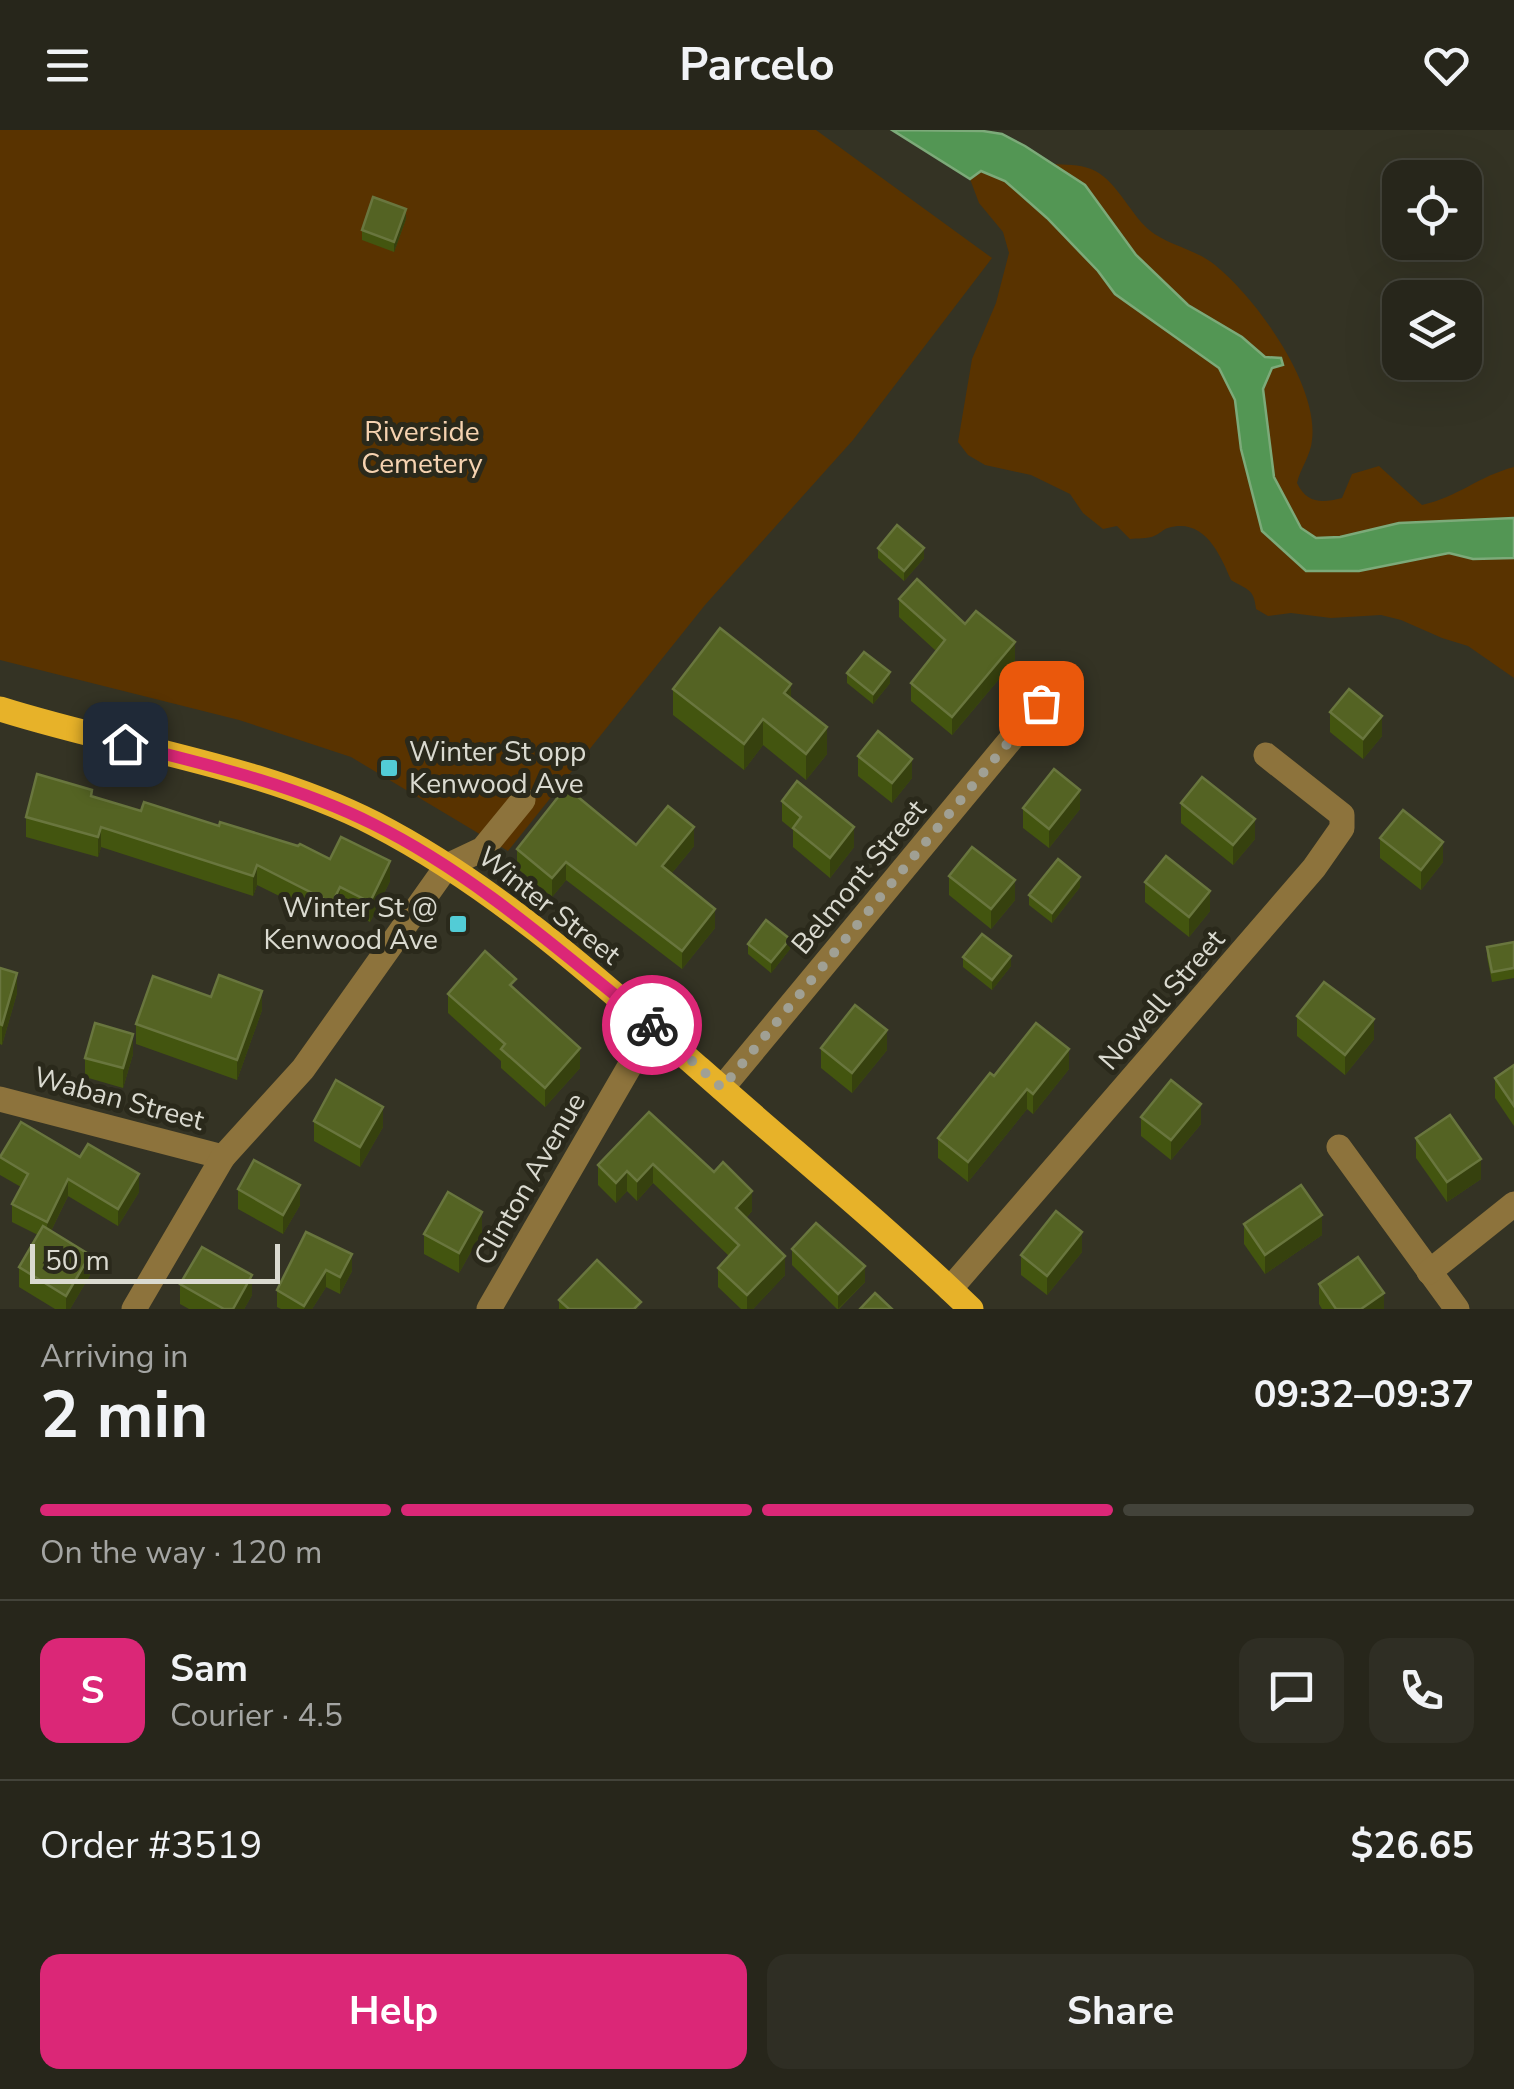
<!DOCTYPE html>
<meta charset="utf-8">
<style>
:root{--surface:#27261b;--page:#2f2e24;--text:#f1f3f6;--muted:#a4a5a3;--line:#43433a;--accent:#db2777}
body{margin:0;font-family:"Nunito Sans",sans-serif;background:var(--page);color:var(--text);height:100vh;display:flex;flex-direction:column;font-size:38px;white-space:nowrap}
*{box-sizing:border-box;margin:0}
p{font-size:32px;color:var(--muted)}
.icon{flex:none;width:55px;height:55px;fill:none;stroke:currentColor;stroke-width:2;stroke-linecap:round;stroke-linejoin:round}
.map{position:relative;height:1179px;overflow:hidden}
.side{display:flex;flex-direction:column;background:var(--surface);flex:1}
.side>*{flex:none}
.tools{position:absolute;left:1382px;top:30px;display:grid;gap:20px}
.tools a{display:grid;place-items:center;width:100px;height:100px;border-radius:20px;background:var(--surface);box-shadow:0 10px 40px #0002,0 0 0 2px var(--line);font-size:50px}
.scale{position:absolute;left:30px;bottom:25px;width:250px;box-sizing:border-box;padding-left:10px;border:5px solid #dadad0;border-top:0;font-size:28px;line-height:35px;white-space:nowrap;color:#dadad0;-webkit-text-stroke:8px #2a291b;paint-order:stroke}
.pin{position:absolute;display:grid;place-items:center;width:85px;height:85px;color:#fff;margin:-42px;border-radius:20px;box-shadow:0 5px 15px #0006}
.courier{position:absolute;display:grid;place-items:center;width:100px;height:100px;margin:-50px;border:8px solid #db2777;border-radius:50%;background:#fff;color:#222;box-shadow:0 2px 12px #0007}
.overview em{font-style:normal;font-weight:700}
.overview div{display:flex;flex-direction:column-reverse}
.overview{display:flex;align-items:center;justify-content:space-between;height:170px;padding:0 40px}
h1{font-size:65px;font-weight:700;line-height:75px}
.bar{display:grid;grid-template-columns:repeat(4,1fr);gap:15px 10px;align-content:center;height:120px;padding:0 40px}
.bar i{height:12px;border-radius:8px;background:var(--line)}
.bar .selected{background:var(--accent)}
.bar p{grid-column:span 4}
.line{display:flex;align-items:center;gap:25px;padding:0 40px;border-top:2px solid var(--line)}
.line div{flex:1}
.round{display:grid;place-items:center;flex:none;width:105px;height:105px;border-radius:20px;background:var(--page)}
.primary-button{display:flex;gap:20px;margin-top:auto;padding:20px 40px}
.primary-button a{flex:1;height:115px;border-radius:20px;background:var(--accent);color:#fff;font-size:40px;font-weight:700;line-height:115px;text-align:center}
.primary-button a+a{background:var(--page);color:var(--text)}
header{display:flex;justify-content:space-between;align-items:center;height:130px;padding:0 40px;background:var(--surface);font-size:45px;font-weight:700}
.map>svg:first-child{display:block}
</style>
<header><svg class="icon" aria-label="menu" viewBox="0 0 24 24"><path d="M4 6h16M4 12h16M4 18h16"/></svg>Parcelo<svg class="icon" aria-label="heart" viewBox="0 0 24 24"><path d="M12 20l-8-8c-3-5 5-10 8-4 3-6 11-1 8 4z"/></svg></header>
<div class="map">
<svg width="1514" height="1179" viewBox="0 0 1514 1179">
<rect width="100%" height="100%" fill="#343324"/>
<g fill="#593300">
<polygon points="0,0 816,0 992,128 853,310 705,475 508,721 351,627 239,590 0,530"/>
<path d="M1053 34C1065 35 1079 34 1091 39 1115 48 1129 82 1148 99 1168 116 1194 118 1215 135 1256 168 1319 255 1312 310 1311 325 1300 339 1297 353 1307 374 1322 373 1342 368L1352 344 1379 336 1422 375C1458 367 1479 346 1514 337V388L1399 393 1340 407 1316 408 1301 398 1274 347 1263 259 1272 238 1265 227 1242 207 1188 176 1136 125 1085 55Z"/>
<path d="M981 41 1005 51 1047 88 1098 141 1115 164 1219 238 1235 269 1241 319 1262 401 1306 441H1359L1449 423 1473 429 1514 428V548L1468 516 1442 508 1401 490 1381 485 1331 488 1291 483 1268 486 1256 479C1254 458 1247 460 1231 450 1220 424 1204 387 1168 398 1163 399 1160 404 1154 406 1148 409 1137 408 1130 409L1117 396 1103 399 1083 383 1070 364 1031 345 985 335 968 325 958 312 972 229 996 173 1009 123 1003 102 979 73 970 49Z"/>
</g>
<polygon fill="#539654" stroke="#7caa79" stroke-width="2.5" points="892,0 983,1 1002,4 1025,16 1085,55 1136,125 1188,175 1242,207 1265,227 1281,228 1283,235 1272,238 1263,259 1274,347 1301,398 1316,408 1340,407 1399,393 1514,388 1514,428 1473,429 1449,423 1359,441 1306,441 1262,401 1241,319 1235,270 1219,238 1115,164 1098,141 1047,88 1005,51 981,41 970,49"/>
<g fill="none" stroke-linecap="round" stroke-linejoin="round">
<g stroke="#8d733c" stroke-width="25">
<polyline points="722,958 1041,573"/>
<polyline points="0,969 223,1027"/>
<polyline points="1339,1017 1457,1179"/>
<polyline points="1429,1142 1514,1074"/>
<polyline points="950,1159 1314,738 1342,698 1342,685 1266,625"/>
<polyline points="134,1179 223,1027 303,939 447,736 483,719 523,670"/>
<polyline points="489,1179 653,896"/>
</g>
<path stroke="#e7b229" stroke-width="25" d="M0 579C123 618 259 635 375 694 495 756 599 850 700 939 790 1019 884 1095 971 1179"/>
</g>
<g fill="#43550f">
<polygon points="406,89 394,122 362,110 362,100"/>
<polygon points="878,418 924,428 904,451 878,428"/>
<polygon points="899,469 965,494 1015,530 952,605 911,571 911,553 936,521 899,487"/>
<polygon points="847,543 890,553 873,574 847,553"/>
<polygon points="673,559 791,568 827,624 806,650 763,615 744,640 673,585"/>
<polygon points="1330,582 1382,606 1363,629 1330,602"/>
<polygon points="858,626 912,648 892,673 858,646"/>
<polygon points="92,666 141,681 219,696 330,729 390,751 370,792 340,776 332,792 257,755 253,766 101,717 98,727 26,707 26,687"/>
<polygon points="782,671 854,717 830,748 793,717 793,700 782,691"/>
<polygon points="1181,673 1255,709 1233,735 1181,693"/>
<polygon points="1023,678 1080,679 1049,718 1023,698"/>
<polygon points="1380,708 1443,732 1421,760 1380,728"/>
<polygon points="636,715 694,716 671,744 715,798 682,839 566,750 552,767 517,738 517,719"/>
<polygon points="949,746 1015,770 991,799 949,765"/>
<polygon points="1145,752 1210,781 1189,807 1145,772"/>
<polygon points="1080,757 1052,793 1029,775 1029,765"/>
<polygon points="1514,812 1514,848 1492,852 1487,827 1487,817"/>
<polygon points="748,814 790,819 771,843 748,824"/>
<polygon points="963,827 1011,836 992,860 963,837"/>
<polygon points="0,838 17,863 2,915 0,914"/>
<polygon points="516,861 580,938 545,977 501,938 501,931 448,883 448,864"/>
<polygon points="211,867 262,880 237,950 136,914 136,894"/>
<polygon points="1297,886 1374,909 1345,945 1297,906"/>
<polygon points="821,918 887,920 852,963 821,938"/>
<polygon points="133,924 123,958 85,947 85,928"/>
<polygon points="1514,935 1514,996 1495,968 1495,948"/>
<polygon points="1069,939 1033,984 1027,979 968,1052 938,1028 938,1008 994,946"/>
<polygon points="649,982 752,1081 746,1088 785,1145 753,1179 741,1179 718,1157 718,1138 729,1126 653,1053 637,1071 627,1061 616,1073 598,1055 598,1035"/>
<polygon points="1141,987 1201,994 1171,1030 1141,1006"/>
<polygon points="314,991 383,997 360,1037 314,1011"/>
<polygon points="1416,1008 1481,1049 1447,1072 1416,1028"/>
<polygon points="0,1027 139,1062 118,1096 68,1066 51,1101 90,1145 70,1179 55,1179 19,1157 19,1137 38,1105 12,1092 12,1074 21,1057 0,1045"/>
<polygon points="238,1059 300,1075 283,1104 238,1079"/>
<polygon points="1244,1094 1322,1105 1265,1144 1244,1114"/>
<polygon points="306,1102 352,1141 340,1164 326,1157 312,1179 281,1179 277,1177 277,1160"/>
<polygon points="482,1102 459,1143 424,1124 424,1104"/>
<polygon points="792,1119 865,1152 839,1179 837,1179 792,1135"/>
<polygon points="1082,1122 1047,1165 1021,1145 1021,1125"/>
<polygon points="180,1154 252,1165 244,1179 189,1179 180,1174"/>
<polygon points="1319,1154 1384,1179 1322,1179 1319,1174"/>
<polygon points="559,1170 641,1179 559,1179"/>
</g>
<g fill="#36410e">
<polygon points="406,79 406,89 394,122 394,112"/>
<polygon points="924,418 924,428 904,451 904,441"/>
<polygon points="1015,512 1015,530 952,605 952,587"/>
<polygon points="890,542 890,553 873,574 873,564"/>
<polygon points="791,554 791,580 784,563"/>
<polygon points="1382,586 1382,606 1363,629 1363,609"/>
<polygon points="763,589 763,615 744,640 744,614"/>
<polygon points="827,597 827,624 806,650 806,624"/>
<polygon points="912,629 912,648 892,673 892,653"/>
<polygon points="1080,660 1080,679 1049,718 1049,699"/>
<polygon points="1255,689 1255,709 1233,735 1233,715"/>
<polygon points="101,697 101,717 98,727 98,707"/>
<polygon points="694,697 694,716 662,755 662,736"/>
<polygon points="854,697 854,717 830,748 830,728"/>
<polygon points="1443,712 1443,732 1421,760 1421,740"/>
<polygon points="390,731 390,751 370,792 370,772"/>
<polygon points="566,732 566,750 552,767 552,748"/>
<polygon points="257,735 257,755 253,766 253,746"/>
<polygon points="1080,747 1080,757 1052,793 1052,783"/>
<polygon points="1015,750 1015,770 991,799 991,779"/>
<polygon points="340,757 340,776 332,792 332,773"/>
<polygon points="1210,761 1210,781 1189,807 1189,787"/>
<polygon points="715,779 715,798 682,839 682,821"/>
<polygon points="790,809 790,819 771,843 771,832"/>
<polygon points="1011,826 1011,836 992,860 992,850"/>
<polygon points="17,843 17,863 2,915 2,895"/>
<polygon points="262,861 262,880 237,950 237,930"/>
<polygon points="1374,889 1374,909 1345,945 1345,925"/>
<polygon points="887,900 887,920 852,963 852,943"/>
<polygon points="133,904 133,924 123,958 123,938"/>
<polygon points="580,918 580,938 545,977 545,958"/>
<polygon points="1069,919 1069,939 1033,984 1033,964"/>
<polygon points="1027,959 1027,979 968,1052 968,1032"/>
<polygon points="1201,974 1201,994 1171,1030 1171,1010"/>
<polygon points="383,977 383,997 360,1037 360,1017"/>
<polygon points="1481,1029 1481,1049 1447,1072 1447,1052"/>
<polygon points="653,1034 653,1053 637,1071 637,1051"/>
<polygon points="627,1041 627,1061 616,1073 616,1053"/>
<polygon points="139,1044 139,1062 118,1096 118,1079"/>
<polygon points="68,1049 68,1066 47,1109 47,1092"/>
<polygon points="300,1055 300,1075 283,1104 283,1085"/>
<polygon points="752,1061 752,1081 736,1098 736,1078"/>
<polygon points="482,1082 482,1102 459,1143 459,1123"/>
<polygon points="1322,1085 1322,1105 1265,1144 1265,1125"/>
<polygon points="1082,1102 1082,1122 1047,1165 1047,1146"/>
<polygon points="352,1124 352,1141 340,1164 340,1147"/>
<polygon points="90,1125 90,1145 70,1179 66,1179 66,1166"/>
<polygon points="785,1126 785,1145 753,1179 747,1179 747,1165"/>
<polygon points="865,1136 865,1152 838,1179 838,1164"/>
<polygon points="326,1140 326,1157 312,1179 304,1179 304,1176"/>
<polygon points="252,1145 252,1165 244,1179 233,1179"/>
<polygon points="1384,1163 1384,1179 1361,1179"/>
</g>
<g fill="#546323" stroke="#69763e" stroke-width="2.5">
<polygon points="373,67 406,79 394,112 362,100"/>
<polygon points="897,395 924,418 904,441 878,418"/>
<polygon points="917,449 965,494 976,481 1015,512 952,587 911,553 945,510 899,469"/>
<polygon points="720,498 791,554 784,563 827,597 806,624 763,589 744,614 673,559"/>
<polygon points="864,522 890,542 873,564 847,543"/>
<polygon points="1349,559 1382,586 1363,609 1330,582"/>
<polygon points="878,601 912,629 892,653 858,626"/>
<polygon points="1054,639 1080,660 1049,699 1023,678"/>
<polygon points="37,644 92,660 91,666 141,681 144,672 219,696 220,692 298,716 300,714 330,729 341,707 390,731 370,772 340,757 332,773 257,735 253,746 101,697 98,707 26,687"/>
<polygon points="1202,647 1255,689 1233,715 1181,673"/>
<polygon points="797,651 854,697 830,728 793,698 801,687 782,671"/>
<polygon points="566,657 636,715 668,676 694,697 662,736 715,779 682,821 566,732 552,748 517,719"/>
<polygon points="1403,680 1443,712 1421,740 1380,708"/>
<polygon points="972,717 1015,750 991,779 949,746"/>
<polygon points="1166,726 1210,761 1189,787 1145,752"/>
<polygon points="1058,729 1080,747 1052,783 1029,765"/>
<polygon points="766,790 790,809 771,832 748,814"/>
<polygon points="982,804 1011,826 992,850 963,827"/>
<polygon points="1514,812 1514,838 1492,842 1487,817"/>
<polygon points="485,821 516,849 510,855 580,918 545,958 501,919 505,914 448,864"/>
<polygon points="0,838 17,843 2,895 0,894"/>
<polygon points="219,845 262,861 237,930 136,894 153,846 211,867"/>
<polygon points="1324,852 1374,889 1345,925 1297,886"/>
<polygon points="855,875 887,900 852,943 821,918"/>
<polygon points="95,893 133,904 123,938 85,928"/>
<polygon points="1036,893 1069,919 1033,964 1027,959 968,1032 938,1008 990,943 994,946"/>
<polygon points="1514,935 1514,976 1495,948"/>
<polygon points="336,950 383,977 360,1017 314,991"/>
<polygon points="1171,950 1201,974 1171,1010 1141,987"/>
<polygon points="649,982 714,1042 723,1032 752,1061 736,1078 785,1126 747,1165 718,1138 739,1115 653,1034 637,1051 627,1041 616,1053 598,1035"/>
<polygon points="1450,985 1481,1029 1447,1052 1416,1008"/>
<polygon points="21,992 80,1027 88,1014 139,1044 118,1079 68,1049 47,1092 12,1074 28,1044 0,1027"/>
<polygon points="254,1030 300,1055 283,1085 238,1059"/>
<polygon points="1301,1055 1322,1085 1265,1125 1244,1094"/>
<polygon points="448,1062 482,1082 459,1123 424,1104"/>
<polygon points="1056,1081 1082,1102 1047,1146 1021,1125"/>
<polygon points="816,1093 865,1136 838,1164 792,1119"/>
<polygon points="43,1096 90,1125 66,1166 19,1137"/>
<polygon points="306,1102 352,1124 340,1147 326,1140 304,1176 277,1160"/>
<polygon points="202,1117 252,1145 233,1179 224,1179 180,1154"/>
<polygon points="1358,1127 1384,1163 1361,1179 1336,1179 1319,1154"/>
<polygon points="597,1130 641,1172 634,1179 569,1179 559,1170"/>
<polygon points="875,1163 892,1179 860,1179"/>
</g>
<g fill="none" stroke-linecap="round" stroke-linejoin="round">
<polyline stroke="#a0a094" stroke-width="10" stroke-dasharray="0 18" points="652,895 722,958 1041,573"/>
<path stroke="#db2777" stroke-width="12" d="M125 614C209 635 295 655 373 694 476 745 563 824 652 895"/>
</g>
<g fill="#52ccd6" stroke="#2a291b" stroke-width="4">
<rect x="379" y="628" width="20" height="20" rx="5"/>
<rect x="448" y="784" width="20" height="20" rx="5"/>
</g>
<g text-anchor="middle" dominant-baseline="central" stroke-width="10" stroke-linejoin="round" paint-order="stroke">
<g font-size="28" fill="#f5d2b0" stroke="#2a291b">
<text x="422" y="302">Riverside<tspan x="422" dy="32">Cemetery</tspan></text>
</g>
<g font-size="28" fill="#dadad0" stroke="#2a291b" text-anchor="start">
<text x="409" y="622">Winter St opp<tspan x="409" dy="32">Kenwood Ave</tspan></text>
<text x="438" y="778" text-anchor="end">Winter St @<tspan x="438" dy="32">Kenwood Ave</tspan></text>
</g>
<g font-size="28" fill="#dadad0" stroke="#2a291b">
<text transform="translate(859 747) rotate(-50)">Belmont Street</text>
<text transform="translate(549 776) rotate(38)">Winter Street</text>
<text transform="translate(1162 870) rotate(-49)">Nowell Street</text>
<text transform="translate(119 969) rotate(15)">Waban Street</text>
<text transform="translate(530 1049) rotate(-60)">Clinton Avenue</text>
</g>
</g>
</svg>
<div class="tools">
<a><svg class="icon" aria-label="locate" viewBox="0 0 24 24"><circle cx="12" cy="12" r="6"/><path d="M12 2v4M12 18v4M2 12h4M18 12h4"/></svg></a>
<a><svg class="icon" aria-label="layers" viewBox="0 0 24 24"><path d="M12 4l9 5-9 5-9-5zM3 14l9 5 9-5"/></svg></a>
</div>
<div class="scale">50 m</div>
<div class="pin" style="left:1041px;top:573px;background:#ea580c"><svg class="icon" aria-label="bag" viewBox="0 0 24 24"><path d="M5 8h14l-1 12H6zM9 8a3 3 0 0 1 6 0"/></svg></div>
<div class="pin" style="left:125px;top:614px;background:#1f2937"><svg class="icon" aria-label="home" viewBox="0 0 24 24"><path d="M3 11l9-7 9 7M6 9v11h12V9"/></svg></div>
<div class="courier" style="left:652px;top:895px"><svg class="icon" aria-label="bike" viewBox="0 0 24 24"><circle cx="6" cy="16" r="4"/><circle cx="18" cy="16" r="4"/><path d="M6 16l4-8h5l3 8M10 8l3 8H6M13 5h3"/></svg></div>
</div>
<section class="side">
<div class="overview"><div><h1>2 min</h1><p>Arriving in</p></div><em>09:32–09:37</em></div>
<div class="bar"><i class="selected"></i><i class="selected"></i><i class="selected"></i><i></i><p>On the way · 120 m</p></div>
<div class="line" style="height:180px"><b class="round" style="background:var(--accent);color:#fff">S</b><div><b>Sam</b><p>Courier · 4.5</p></div><a class="round"><svg class="icon" aria-label="chat" viewBox="0 0 24 24"><path d="M4 5h16v11H9l-5 4z"/></svg></a><a class="round"><svg class="icon" aria-label="phone" viewBox="0 0 24 24"><path d="M5 4h4l2 5-3 2q2 4 5 5l2-3 5 2v4C11 20 4 13 5 4z"/></svg></a></div>
<div class="line" style="height:130px"><div>Order #3519</div><b>$26.65</b></div>
<div class="primary-button"><a>Help</a><a>Share</a></div>
</section>
